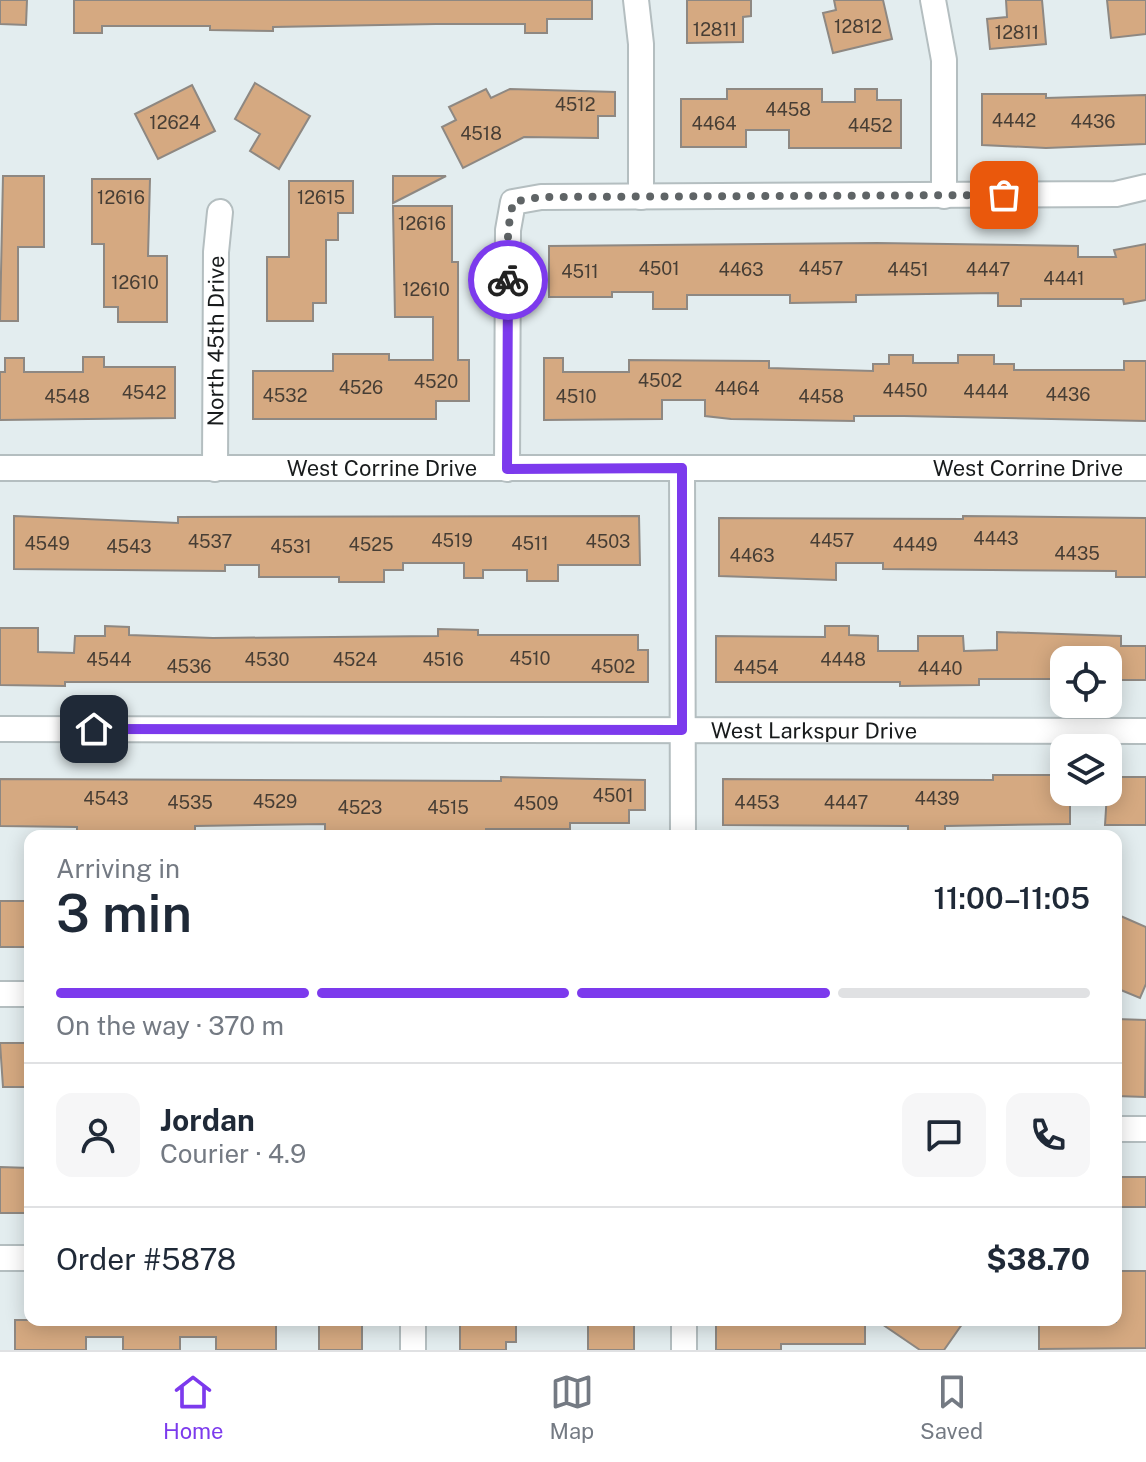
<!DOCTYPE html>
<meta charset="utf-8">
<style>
:root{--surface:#fff;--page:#f6f6f7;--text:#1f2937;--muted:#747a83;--line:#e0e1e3;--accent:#7c3aed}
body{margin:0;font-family:"Public Sans",sans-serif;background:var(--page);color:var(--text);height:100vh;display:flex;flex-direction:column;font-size:30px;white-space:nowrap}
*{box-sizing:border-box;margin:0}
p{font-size:26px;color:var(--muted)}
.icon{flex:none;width:44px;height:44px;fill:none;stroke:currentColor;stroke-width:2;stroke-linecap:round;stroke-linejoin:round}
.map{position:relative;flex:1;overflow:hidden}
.panel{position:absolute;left:24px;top:830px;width:1098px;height:496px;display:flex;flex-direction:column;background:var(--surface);border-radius:16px;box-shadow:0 4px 20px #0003}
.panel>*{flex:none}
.buttons{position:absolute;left:1050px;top:646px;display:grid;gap:16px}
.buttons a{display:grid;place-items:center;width:72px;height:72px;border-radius:16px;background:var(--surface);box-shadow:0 4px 20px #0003;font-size:40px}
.pin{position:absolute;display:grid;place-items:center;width:68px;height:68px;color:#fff;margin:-34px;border-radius:16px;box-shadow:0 4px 12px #0006}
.courier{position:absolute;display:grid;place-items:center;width:80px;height:80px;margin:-40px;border:6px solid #7c3aed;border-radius:50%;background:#fff;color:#222;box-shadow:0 2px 10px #0007}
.overview em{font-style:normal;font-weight:600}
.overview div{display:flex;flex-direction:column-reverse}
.overview{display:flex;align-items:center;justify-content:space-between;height:136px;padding:0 32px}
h1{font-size:52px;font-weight:600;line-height:60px}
.bar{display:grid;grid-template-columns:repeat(4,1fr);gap:12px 8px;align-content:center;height:96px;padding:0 32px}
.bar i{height:10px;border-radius:6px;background:var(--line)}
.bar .selected{background:var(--accent)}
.bar p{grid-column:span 4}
.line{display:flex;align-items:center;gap:20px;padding:0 32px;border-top:2px solid var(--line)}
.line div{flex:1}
.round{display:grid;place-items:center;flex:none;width:84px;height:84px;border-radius:16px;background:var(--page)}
.tabs{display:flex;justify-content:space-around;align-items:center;height:112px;border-top:2px solid var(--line);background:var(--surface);font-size:22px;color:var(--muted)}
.tabs a{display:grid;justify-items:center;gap:4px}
.tabs .selected{color:var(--accent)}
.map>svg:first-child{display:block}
</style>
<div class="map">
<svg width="1146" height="1350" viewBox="0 0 1146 1350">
<rect width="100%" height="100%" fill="#e3edef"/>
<g fill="#d5a981" stroke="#8e8882" stroke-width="2">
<polygon points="0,0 27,0 26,25 0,24"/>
<polygon points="74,0 592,0 592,19 547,19 547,33 525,33 525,24 436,24 273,27 273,31 210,30 210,26 102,26 102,33 74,33"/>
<polygon points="687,0 751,0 751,16 743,17 743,42 687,43"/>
<polygon points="834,0 883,0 892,39 833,53 823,13 836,10"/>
<polygon points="1006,0 1042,0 1046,44 990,49 987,19 1007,17"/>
<polygon points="1107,0 1146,0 1146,34 1111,38"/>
<polygon points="255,83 310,116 279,169 250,151 260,134 235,119"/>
<polygon points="192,85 215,131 158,159 135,114"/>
<polygon points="486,89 491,98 510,89 615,92 615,116 598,116 598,138 524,137 463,168 442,127 456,120 449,107"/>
<polygon points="727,89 822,89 822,102 855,102 855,89 877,89 877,100 901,100 901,148 789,148 789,130 746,130 746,147 681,147 681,99 727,99"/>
<polygon points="982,94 1046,94 1046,98 1146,95 1146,144 1046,148 982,145"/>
<polygon points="3,176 44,176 44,247 18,247 18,321 0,321"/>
<polygon points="393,176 446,176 393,203"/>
<polygon points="92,179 150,179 148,256 167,256 167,322 118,322 118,307 104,307 104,244 92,244"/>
<polygon points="289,181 353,181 353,213 338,213 338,240 326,240 326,303 313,303 313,321 267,321 267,257 289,257"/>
<polygon points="393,206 452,206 452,262 458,262 458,360 469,360 469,401 436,401 436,419 253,419 253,371 333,371 333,354 389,354 389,360 433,360 433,317 395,317"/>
<polygon points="877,243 1078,246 1078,257 1116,257 1114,250 1146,244 1146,300 1124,304 1123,299 1021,299 1021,306 998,306 998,293 856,295 856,302 790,303 790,295 687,295 687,309 653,309 653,292 612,292 612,297 549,297 549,246"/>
<polygon points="889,355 913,355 913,363 958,363 958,355 994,355 994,364 1014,364 1014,370 1124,370 1124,361 1146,361 1146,421 904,416 854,416 854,421 731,419 705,416 705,400 662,400 662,419 544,420 544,358 563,358 563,372 629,372 629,360 769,361 769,368 873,371 873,364 889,364"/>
<polygon points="83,357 104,357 104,367 175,367 175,418 0,420 0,372 5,372 5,358 24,358 24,372 83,372"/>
<polygon points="14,516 178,523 178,517 639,516 640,565 558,565 558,581 527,581 527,570 483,570 483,578 464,578 464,563 403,563 403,570 384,570 384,582 339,582 339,577 259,577 259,565 225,565 225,571 14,569"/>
<polygon points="963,516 1146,518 1146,577 1116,577 1116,571 883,569 883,563 836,563 836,580 719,576 719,518 963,519"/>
<polygon points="105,626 129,627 129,635 213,638 438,636 438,629 478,630 478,635 638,635 638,650 648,650 648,682 65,682 65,686 0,685 0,628 38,628 38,652 74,653 75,636 105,636"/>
<polygon points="825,626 849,626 849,635 878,636 878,651 918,651 918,636 963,636 964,651 997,650 997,632 1121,636 1121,646 1146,646 1146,680 1108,680 1108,660 1060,660 1060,679 979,679 979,685 900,686 900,682 716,682 716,636 825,637"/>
<polygon points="993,775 1064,775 1064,792 1070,792 1070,824 945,826 945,832 908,832 908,826 723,825 723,779 993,780"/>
<polygon points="501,777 645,780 645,810 629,810 629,823 570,823 570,829 486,829 486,833 395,836 325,836 325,824 195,826 195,833 145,836 77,831 77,827 0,826 0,779 501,781"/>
<polygon points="1108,777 1146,777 1146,825 1105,825"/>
<rect x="0" y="901" width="30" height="46"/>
<polygon points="1116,914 1146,927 1146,984 1140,998 1116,988"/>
<polygon points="1116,1019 1146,1020 1145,1097 1116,1096"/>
<polygon points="0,1043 30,1043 30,1087 3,1087"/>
<polygon points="0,1167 30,1168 30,1213 0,1213"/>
<rect x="1116" y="1177" width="30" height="30"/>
<polygon points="1116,1271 1146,1271 1146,1348 1039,1349 1039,1320 1116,1322"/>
<polygon points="15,1320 276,1320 276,1350 216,1350 216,1337 180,1337 180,1350 123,1350 123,1337 86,1337 86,1350 15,1350"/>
<rect x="319" y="1320" width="43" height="30"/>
<polygon points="460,1320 516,1320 516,1342 506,1342 506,1350 460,1350"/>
<rect x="588" y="1320" width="46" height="30"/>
<polygon points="716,1320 865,1320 865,1344 781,1344 781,1350 716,1350"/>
<polygon points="876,1320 965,1320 944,1350 920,1350"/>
</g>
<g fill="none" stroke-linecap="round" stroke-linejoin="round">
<g stroke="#b4bec0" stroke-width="28">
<g id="minor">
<polyline points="636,0 641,44 641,197"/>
<polyline points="933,0 944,60 944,196"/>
<path id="s1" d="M0 468H1146"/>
<polyline points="682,468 683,836"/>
<path id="s2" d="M215 469 216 252 220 212"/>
<polyline points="507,469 508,230 513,202 541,197 1116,194 1146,187"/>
<path id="s3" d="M0 729 1146 731"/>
<polyline points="0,994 30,994"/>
<polyline points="1116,1129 1146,1129"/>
<polyline points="0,1258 30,1258"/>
<polyline points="413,1320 413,1350"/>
<polyline points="684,1350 684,1320"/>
</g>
</g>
<use href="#minor" stroke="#fff" stroke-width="24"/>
</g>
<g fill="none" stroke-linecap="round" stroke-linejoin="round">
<polyline stroke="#5f6466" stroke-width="8" stroke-dasharray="0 14.4" points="508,280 508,230 513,202 541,197 1004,195"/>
<polyline stroke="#7c3aed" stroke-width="10" points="94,729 682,730 682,468 507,469 508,280"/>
</g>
<g text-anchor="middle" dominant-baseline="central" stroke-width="7" stroke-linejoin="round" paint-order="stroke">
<g font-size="18" fill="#473e35">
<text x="858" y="26">12812</text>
<text x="715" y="29">12811</text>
<text x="1017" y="32">12811</text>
<text x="575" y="104">4512</text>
<text x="788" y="109">4458</text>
<text x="1014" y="120">4442</text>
<text x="1093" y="121">4436</text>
<text x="175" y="122">12624</text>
<text x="714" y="123">4464</text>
<text x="870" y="125">4452</text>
<text x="481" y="133">4518</text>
<text x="121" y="197">12616</text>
<text x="321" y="197">12615</text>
<text x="422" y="223">12616</text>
<text x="659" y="268">4501</text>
<text x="821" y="268">4457</text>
<text x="741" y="269">4463</text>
<text x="908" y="269">4451</text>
<text x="988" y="269">4447</text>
<text x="580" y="271">4511</text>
<text x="1064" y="278">4441</text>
<text x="135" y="282">12610</text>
<text x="426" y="289">12610</text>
<text x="660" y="380">4502</text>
<text x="436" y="381">4520</text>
<text x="361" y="387">4526</text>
<text x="737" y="388">4464</text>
<text x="905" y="390">4450</text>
<text x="986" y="391">4444</text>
<text x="144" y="392">4542</text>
<text x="1068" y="394">4436</text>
<text x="285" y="395">4532</text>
<text x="67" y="396">4548</text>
<text x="576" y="396">4510</text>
<text x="821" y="396">4458</text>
<text x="996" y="538">4443</text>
<text x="452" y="540">4519</text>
<text x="832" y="540">4457</text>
<text x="210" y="541">4537</text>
<text x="608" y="541">4503</text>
<text x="47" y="543">4549</text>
<text x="530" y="543">4511</text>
<text x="371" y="544">4525</text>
<text x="915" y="544">4449</text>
<text x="129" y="546">4543</text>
<text x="291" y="546">4531</text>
<text x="1077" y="553">4435</text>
<text x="752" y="555">4463</text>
<text x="530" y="658">4510</text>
<text x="109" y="659">4544</text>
<text x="267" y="659">4530</text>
<text x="355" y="659">4524</text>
<text x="443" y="659">4516</text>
<text x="843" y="659">4448</text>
<text x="189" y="666">4536</text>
<text x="613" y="666">4502</text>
<text x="756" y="667">4454</text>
<text x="940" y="668">4440</text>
<text x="613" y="795">4501</text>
<text x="106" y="798">4543</text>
<text x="937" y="798">4439</text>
<text x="275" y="801">4529</text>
<text x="190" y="802">4535</text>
<text x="757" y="802">4453</text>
<text x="846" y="802">4447</text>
<text x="536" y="803">4509</text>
<text x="360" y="807">4523</text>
<text x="448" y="807">4515</text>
</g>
<g font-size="22" fill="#181b1c" stroke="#f0fafd">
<text stroke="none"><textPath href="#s2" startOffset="128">North 45th Drive</textPath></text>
<text stroke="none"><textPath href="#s1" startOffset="1028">West Corrine Drive</textPath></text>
<text stroke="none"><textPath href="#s1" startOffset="382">West Corrine Drive</textPath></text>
<text stroke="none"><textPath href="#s3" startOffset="814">West Larkspur Drive</textPath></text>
</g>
</g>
</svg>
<div class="buttons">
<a><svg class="icon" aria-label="locate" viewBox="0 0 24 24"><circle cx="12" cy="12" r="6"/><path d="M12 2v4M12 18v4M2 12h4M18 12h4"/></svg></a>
<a><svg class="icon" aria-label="layers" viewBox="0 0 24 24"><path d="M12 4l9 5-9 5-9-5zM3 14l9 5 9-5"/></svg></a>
</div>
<div class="pin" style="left:1004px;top:195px;background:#ea580c"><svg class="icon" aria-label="bag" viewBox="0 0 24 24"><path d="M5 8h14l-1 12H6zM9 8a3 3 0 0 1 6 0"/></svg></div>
<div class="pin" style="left:94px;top:729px;background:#1f2937"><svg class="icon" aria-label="home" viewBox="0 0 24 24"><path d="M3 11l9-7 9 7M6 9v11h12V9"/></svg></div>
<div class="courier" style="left:508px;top:280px"><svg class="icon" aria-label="bike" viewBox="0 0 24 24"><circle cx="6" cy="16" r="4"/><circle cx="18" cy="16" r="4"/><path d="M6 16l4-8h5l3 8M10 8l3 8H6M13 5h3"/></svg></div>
<section class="panel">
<div class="overview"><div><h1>3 min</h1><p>Arriving in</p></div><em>11:00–11:05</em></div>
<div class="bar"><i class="selected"></i><i class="selected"></i><i class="selected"></i><i></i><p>On the way · 370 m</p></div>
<div class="line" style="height:144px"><a class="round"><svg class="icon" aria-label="person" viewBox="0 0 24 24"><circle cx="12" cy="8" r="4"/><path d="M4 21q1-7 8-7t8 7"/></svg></a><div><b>Jordan</b><p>Courier · 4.9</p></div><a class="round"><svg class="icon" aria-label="chat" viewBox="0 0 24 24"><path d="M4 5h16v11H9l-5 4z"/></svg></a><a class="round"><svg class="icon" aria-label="phone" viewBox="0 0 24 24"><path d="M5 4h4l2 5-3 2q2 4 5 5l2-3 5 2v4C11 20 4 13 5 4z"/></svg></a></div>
<div class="line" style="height:104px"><div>Order #5878</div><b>$38.70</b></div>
</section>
</div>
<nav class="tabs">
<a class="selected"><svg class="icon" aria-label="home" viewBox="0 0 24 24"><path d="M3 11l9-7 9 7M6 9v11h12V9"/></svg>Home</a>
<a><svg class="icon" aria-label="map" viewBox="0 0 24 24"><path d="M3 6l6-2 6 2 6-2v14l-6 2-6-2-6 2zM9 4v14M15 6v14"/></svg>Map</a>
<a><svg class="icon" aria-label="saved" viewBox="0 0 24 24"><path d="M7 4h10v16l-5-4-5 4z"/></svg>Saved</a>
</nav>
